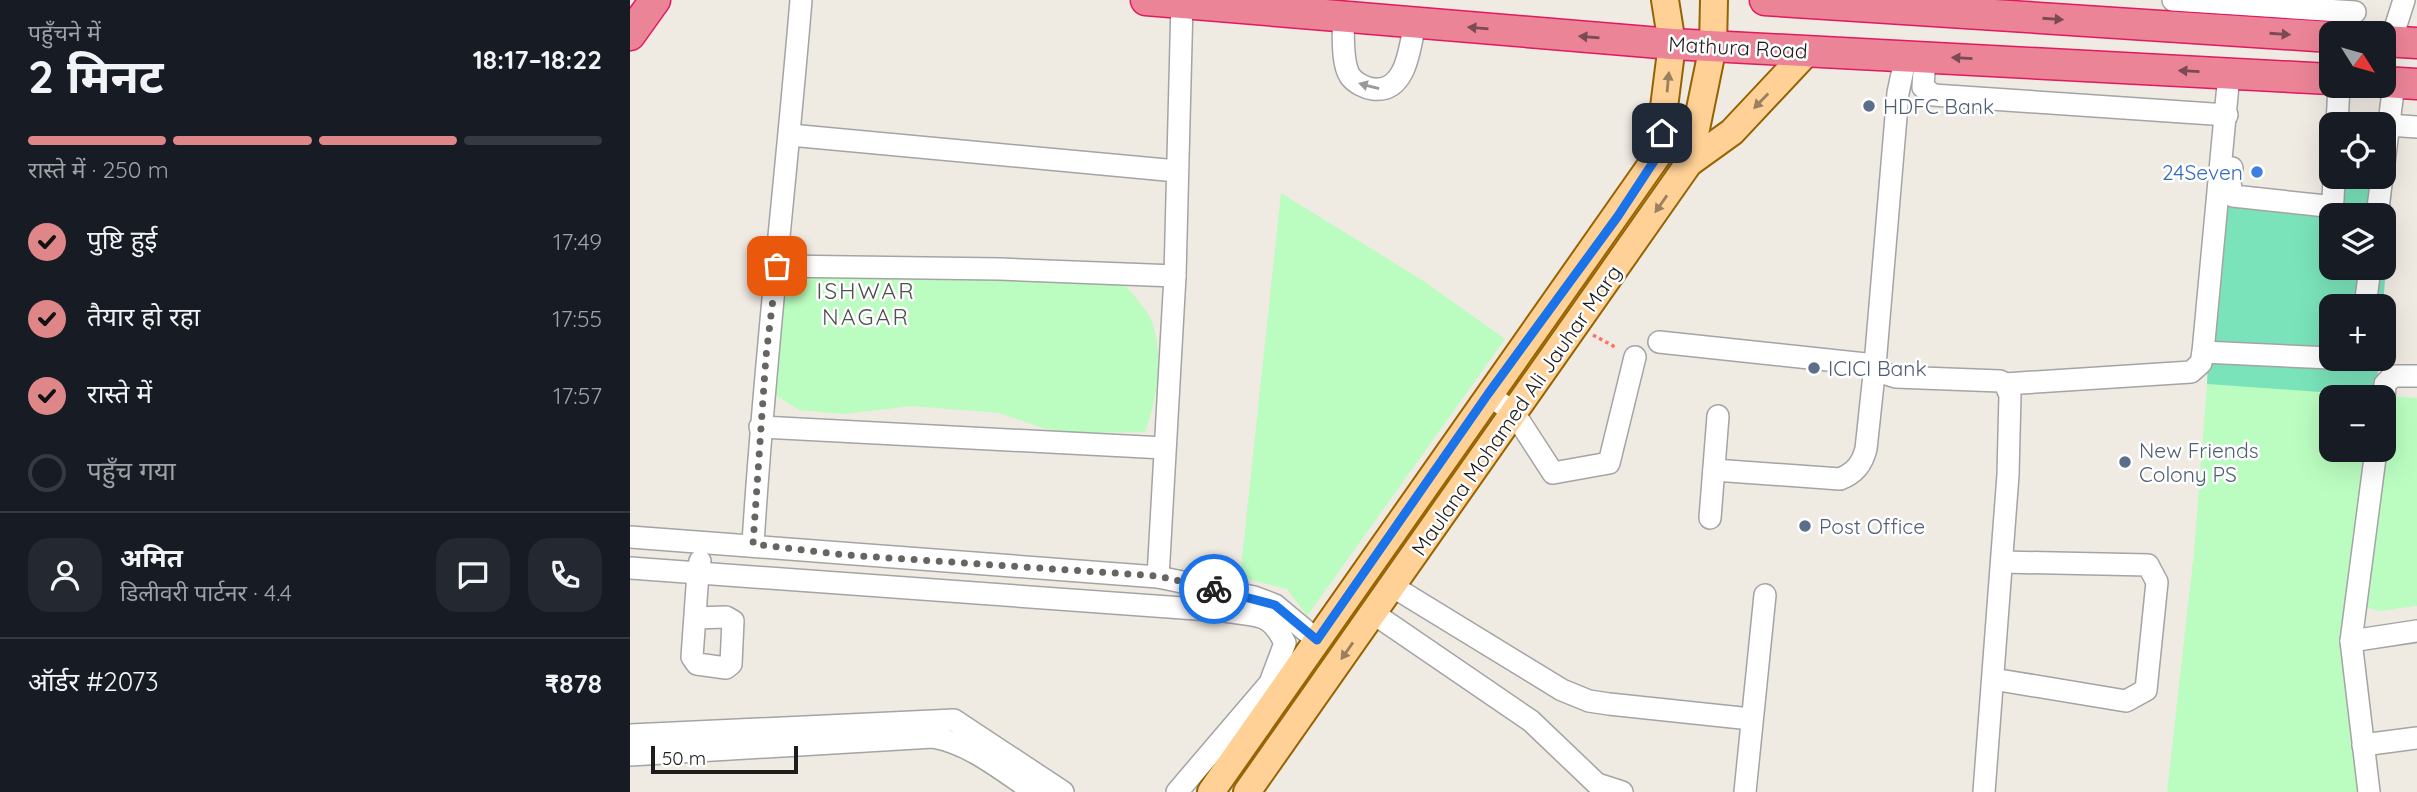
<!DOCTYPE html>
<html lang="hi">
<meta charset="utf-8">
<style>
:root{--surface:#171b24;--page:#242831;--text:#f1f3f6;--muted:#9ea1a6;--line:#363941;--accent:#df8688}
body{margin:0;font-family:Quicksand,"Noto Sans Devanagari",sans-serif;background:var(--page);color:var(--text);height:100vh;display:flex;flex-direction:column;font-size:26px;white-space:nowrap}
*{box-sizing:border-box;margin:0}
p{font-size:23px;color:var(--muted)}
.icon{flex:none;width:38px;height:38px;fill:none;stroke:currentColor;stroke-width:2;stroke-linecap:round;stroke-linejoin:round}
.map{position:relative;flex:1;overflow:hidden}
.panel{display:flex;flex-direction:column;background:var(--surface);width:630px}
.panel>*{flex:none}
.needle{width:46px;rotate:127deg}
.fabs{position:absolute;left:1689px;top:21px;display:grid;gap:14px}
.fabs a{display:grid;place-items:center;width:77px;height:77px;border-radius:14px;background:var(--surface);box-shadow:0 7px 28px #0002;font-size:35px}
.scale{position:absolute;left:21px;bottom:18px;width:147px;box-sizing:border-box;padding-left:7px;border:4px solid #1d1d1d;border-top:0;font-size:19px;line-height:24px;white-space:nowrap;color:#1d1d1d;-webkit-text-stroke:5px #fff;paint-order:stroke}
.pin{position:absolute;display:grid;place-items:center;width:60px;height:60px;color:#fff;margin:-30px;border-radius:14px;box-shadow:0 4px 10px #0006}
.courier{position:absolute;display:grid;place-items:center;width:70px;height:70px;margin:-35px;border:5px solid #1a73e8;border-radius:50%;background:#fff;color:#222;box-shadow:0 2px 9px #0007}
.head em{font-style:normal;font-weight:700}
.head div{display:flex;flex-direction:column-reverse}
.head{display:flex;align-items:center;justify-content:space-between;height:119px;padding:0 28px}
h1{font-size:46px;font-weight:700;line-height:52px}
.bar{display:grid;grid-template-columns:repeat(4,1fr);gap:10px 7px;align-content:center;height:84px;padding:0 28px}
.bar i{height:9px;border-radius:5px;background:var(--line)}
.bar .on{background:var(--accent)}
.bar p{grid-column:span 4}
.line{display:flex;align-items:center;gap:18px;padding:0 28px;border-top:2px solid var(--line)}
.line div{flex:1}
.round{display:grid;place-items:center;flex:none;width:74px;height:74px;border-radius:21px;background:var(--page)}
ol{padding:0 28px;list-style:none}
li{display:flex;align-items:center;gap:21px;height:77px}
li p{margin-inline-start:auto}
li .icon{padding:7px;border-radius:50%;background:var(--accent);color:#111;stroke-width:4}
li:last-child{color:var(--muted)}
li i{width:38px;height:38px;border:4px solid var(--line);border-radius:50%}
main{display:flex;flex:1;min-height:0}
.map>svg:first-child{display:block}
</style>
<main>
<section class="panel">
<div class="head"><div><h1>2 मिनट</h1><p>पहुँचने में</p></div><em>18:17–18:22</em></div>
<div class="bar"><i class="on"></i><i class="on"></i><i class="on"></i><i></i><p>रास्ते में · 250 m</p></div>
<ol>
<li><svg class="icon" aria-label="check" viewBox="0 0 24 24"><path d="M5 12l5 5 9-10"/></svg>पुष्टि हुई<p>17:49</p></li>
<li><svg class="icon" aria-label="check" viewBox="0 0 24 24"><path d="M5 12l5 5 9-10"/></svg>तैयार हो रहा<p>17:55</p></li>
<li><svg class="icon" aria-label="check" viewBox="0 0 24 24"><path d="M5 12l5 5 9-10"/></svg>रास्ते में<p>17:57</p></li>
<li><i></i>पहुँच गया</li>
</ol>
<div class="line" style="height:126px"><a class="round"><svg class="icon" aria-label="person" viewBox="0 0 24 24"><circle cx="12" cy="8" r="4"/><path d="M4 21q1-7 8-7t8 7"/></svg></a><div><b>अमित</b><p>डिलीवरी पार्टनर · 4.4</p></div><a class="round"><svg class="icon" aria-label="chat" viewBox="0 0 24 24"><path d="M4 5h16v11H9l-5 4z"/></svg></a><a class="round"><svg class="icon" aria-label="phone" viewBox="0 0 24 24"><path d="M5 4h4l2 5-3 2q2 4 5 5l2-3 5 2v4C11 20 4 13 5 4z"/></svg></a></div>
<div class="line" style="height:91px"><div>ऑर्डर #2073</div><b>₹878</b></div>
</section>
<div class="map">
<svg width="1787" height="792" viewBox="0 0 1787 792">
<rect width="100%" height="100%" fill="#efeae2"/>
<g fill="#bbfdc0" fill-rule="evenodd">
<polygon points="651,193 792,280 875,339 677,616 657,589 610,577"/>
<path d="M174 272 382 275 496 286C504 296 517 309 522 322 534 356 527 400 515 432L455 433 416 429 369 413 282 406 214 414 169 410 145 395 143 351 151 305Z"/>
<path d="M1577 384 1787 398V606L1749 611 1728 605 1743 792H1537L1564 552ZM1701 397H1754V450H1701Z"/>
</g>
<path fill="#7ae3ba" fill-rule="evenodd" d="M1767 126 1753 306H1701V359H1749L1746 396 1577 384 1585 206 1705 210 1708 177H1754ZM1701 215H1754V268H1701Z"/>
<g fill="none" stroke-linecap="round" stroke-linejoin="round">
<g stroke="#a4a4a4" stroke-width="24">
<g id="minor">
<polyline points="1543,0 1725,12"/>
<path d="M713 16C714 32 711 62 720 76 725 83 735 88 743 89 777 93 780 46 785 22"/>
<polyline points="1761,41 1774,0"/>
<polyline points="1276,55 1268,93 1245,365 1250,372 1266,377 1370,381 1375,384 1380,395 1378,475 1354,792"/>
<polyline points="1295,56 1293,87 1303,95 1597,115"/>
<polyline points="1707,124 1709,86"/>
<polyline points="1758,125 1787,127"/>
<polyline points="160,135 547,171"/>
<polyline points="1754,163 1764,83"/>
<polyline points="1602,168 1600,184 1603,196 1696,206 1703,200 1704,177"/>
<polyline points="1747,215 1752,177"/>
<polyline points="147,266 370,269 545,276"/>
<polyline points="1735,306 1740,268"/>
<path d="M1029 342 1245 365 1236 449C1232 464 1225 473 1210 479L1084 470"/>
<polyline points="1573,352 1701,358"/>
<polyline points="1375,384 1561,372 1571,363 1573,352 1599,74"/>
<polyline points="858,394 884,413 923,473 979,463 1005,357"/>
<polyline points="1754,398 1755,384 1763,376 1787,376"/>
<polyline points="130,427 534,448"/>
<polyline points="1080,518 1088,416"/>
<polyline points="0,537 528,577 624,597 645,605 687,640"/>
<path d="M123 544C134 362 156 182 171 0"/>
<path d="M0 568 594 611C627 617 639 610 655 643L640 683 547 792"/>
<polyline points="528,577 545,276 552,3"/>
<polyline points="762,586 932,690 959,701 979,704 1121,719"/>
<polyline points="743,613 901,721 967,784 992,792"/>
<polyline points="65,618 96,617 103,621 101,664 96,668 67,664 62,657 68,573 70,561"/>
<polyline points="1721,641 1787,631"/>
<polyline points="1363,679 1496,701 1516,690 1527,582 1518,565 1372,562"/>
<polyline points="0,735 324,720 433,792"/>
<polyline points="1733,745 1787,738"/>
<path d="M0 755 303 737C341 744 373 771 404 792"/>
<polyline points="1115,792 1135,595"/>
<polyline points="1739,792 1721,641 1746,450"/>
</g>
</g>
<g stroke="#956300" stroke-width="30">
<g id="major">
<polyline points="1059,163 1102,132 1178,51"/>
<polyline points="581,792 1028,155 1042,44 1035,0"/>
<polyline points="617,792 1059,163 1083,46 1084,0"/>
</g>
</g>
<g stroke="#e2195f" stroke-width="33">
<g id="highway">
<polyline points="516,0 1042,44 1701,79"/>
<polyline points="1135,0 1701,37"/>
<polyline points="0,35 25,0"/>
<polyline points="1754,41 1787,43"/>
<polyline points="1754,82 1787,84"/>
</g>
</g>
<polyline stroke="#ff7262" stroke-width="3.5" stroke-dasharray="3.5 3.5" stroke-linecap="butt" points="963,335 987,348"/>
<use href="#minor" stroke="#fff" stroke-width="21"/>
<use href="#major" stroke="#ffd196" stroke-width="26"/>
<use href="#highway" stroke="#ec8497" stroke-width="30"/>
</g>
<defs><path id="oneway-solid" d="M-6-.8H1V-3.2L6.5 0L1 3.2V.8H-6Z" transform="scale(1.75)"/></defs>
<g fill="#7a4b54">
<use href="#oneway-solid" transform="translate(1423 19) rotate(4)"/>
<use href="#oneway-solid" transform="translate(848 28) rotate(-175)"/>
<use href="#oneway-solid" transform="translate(1650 34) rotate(4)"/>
<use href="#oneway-solid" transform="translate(959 37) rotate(-175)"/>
<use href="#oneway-solid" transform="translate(1332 58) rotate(-177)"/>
<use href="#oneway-solid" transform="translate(1559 71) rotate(-177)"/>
</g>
<g fill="#998060">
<use href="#oneway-solid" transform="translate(1038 82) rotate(-85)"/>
<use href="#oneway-solid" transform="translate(1131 101) rotate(134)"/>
<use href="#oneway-solid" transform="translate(1031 204) rotate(125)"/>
<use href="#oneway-solid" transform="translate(717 651) rotate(125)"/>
</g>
<use fill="#999" href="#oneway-solid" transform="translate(739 86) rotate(-165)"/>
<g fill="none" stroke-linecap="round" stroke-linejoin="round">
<polyline stroke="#666562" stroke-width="7" stroke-dasharray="0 12.6" points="147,266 136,356 123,544 216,555 528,576 584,589"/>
<polyline stroke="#1a73e8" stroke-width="9" points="584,589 645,605 687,640 858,394 988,216 1028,155 1032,133"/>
</g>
<g fill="#5c6f8a" stroke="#fff" stroke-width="2.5">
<circle cx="1239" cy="106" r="7"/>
<circle cx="1184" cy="368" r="7"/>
<circle cx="1495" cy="462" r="7"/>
<circle cx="1175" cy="526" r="7"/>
</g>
<circle fill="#3f7fe0" stroke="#fff" stroke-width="2.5" cx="1627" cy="172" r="7"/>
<g text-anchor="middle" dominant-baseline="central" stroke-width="5" stroke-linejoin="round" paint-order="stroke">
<g font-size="21" fill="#1d1d1d" stroke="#fff">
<text transform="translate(1108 47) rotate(3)">Mathura Road</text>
<text transform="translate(886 410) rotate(-55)">Maulana Mohamed Ali Jauhar Marg</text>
</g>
<g font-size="21" fill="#4e5e75" stroke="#fff" text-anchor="start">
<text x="1253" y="106">HDFC Bank</text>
<text x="1198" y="368">ICICI Bank</text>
<text x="1509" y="450">New Friends<tspan x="1509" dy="24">Colony PS</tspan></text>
<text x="1189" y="526">Post Office</text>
</g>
<g font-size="21" fill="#366cbe" stroke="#fff" text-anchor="end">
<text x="1613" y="172">24Seven</text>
</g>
<g font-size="23" letter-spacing="2" fill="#505050" stroke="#fff">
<text x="236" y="290">ISHWAR<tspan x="236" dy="26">NAGAR</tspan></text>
</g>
</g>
</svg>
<div class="fabs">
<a><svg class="needle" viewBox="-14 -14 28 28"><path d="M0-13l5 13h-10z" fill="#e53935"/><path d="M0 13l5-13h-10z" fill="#9ea1a6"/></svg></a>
<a><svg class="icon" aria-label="locate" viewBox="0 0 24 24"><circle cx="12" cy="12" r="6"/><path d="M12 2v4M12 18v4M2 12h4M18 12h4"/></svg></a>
<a><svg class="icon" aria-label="layers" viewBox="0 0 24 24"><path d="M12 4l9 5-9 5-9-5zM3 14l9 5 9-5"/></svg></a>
<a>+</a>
<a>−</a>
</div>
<div class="scale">50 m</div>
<div class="pin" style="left:147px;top:266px;background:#ea580c"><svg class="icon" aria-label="bag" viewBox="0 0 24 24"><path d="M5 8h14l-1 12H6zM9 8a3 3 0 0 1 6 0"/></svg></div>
<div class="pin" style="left:1032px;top:133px;background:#1f2937"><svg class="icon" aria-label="home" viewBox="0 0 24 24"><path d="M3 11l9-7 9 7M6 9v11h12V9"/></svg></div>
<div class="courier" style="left:584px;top:589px"><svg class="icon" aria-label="bike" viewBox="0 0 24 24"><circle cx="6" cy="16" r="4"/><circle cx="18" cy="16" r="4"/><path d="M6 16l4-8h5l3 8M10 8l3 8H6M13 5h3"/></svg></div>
</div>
</main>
